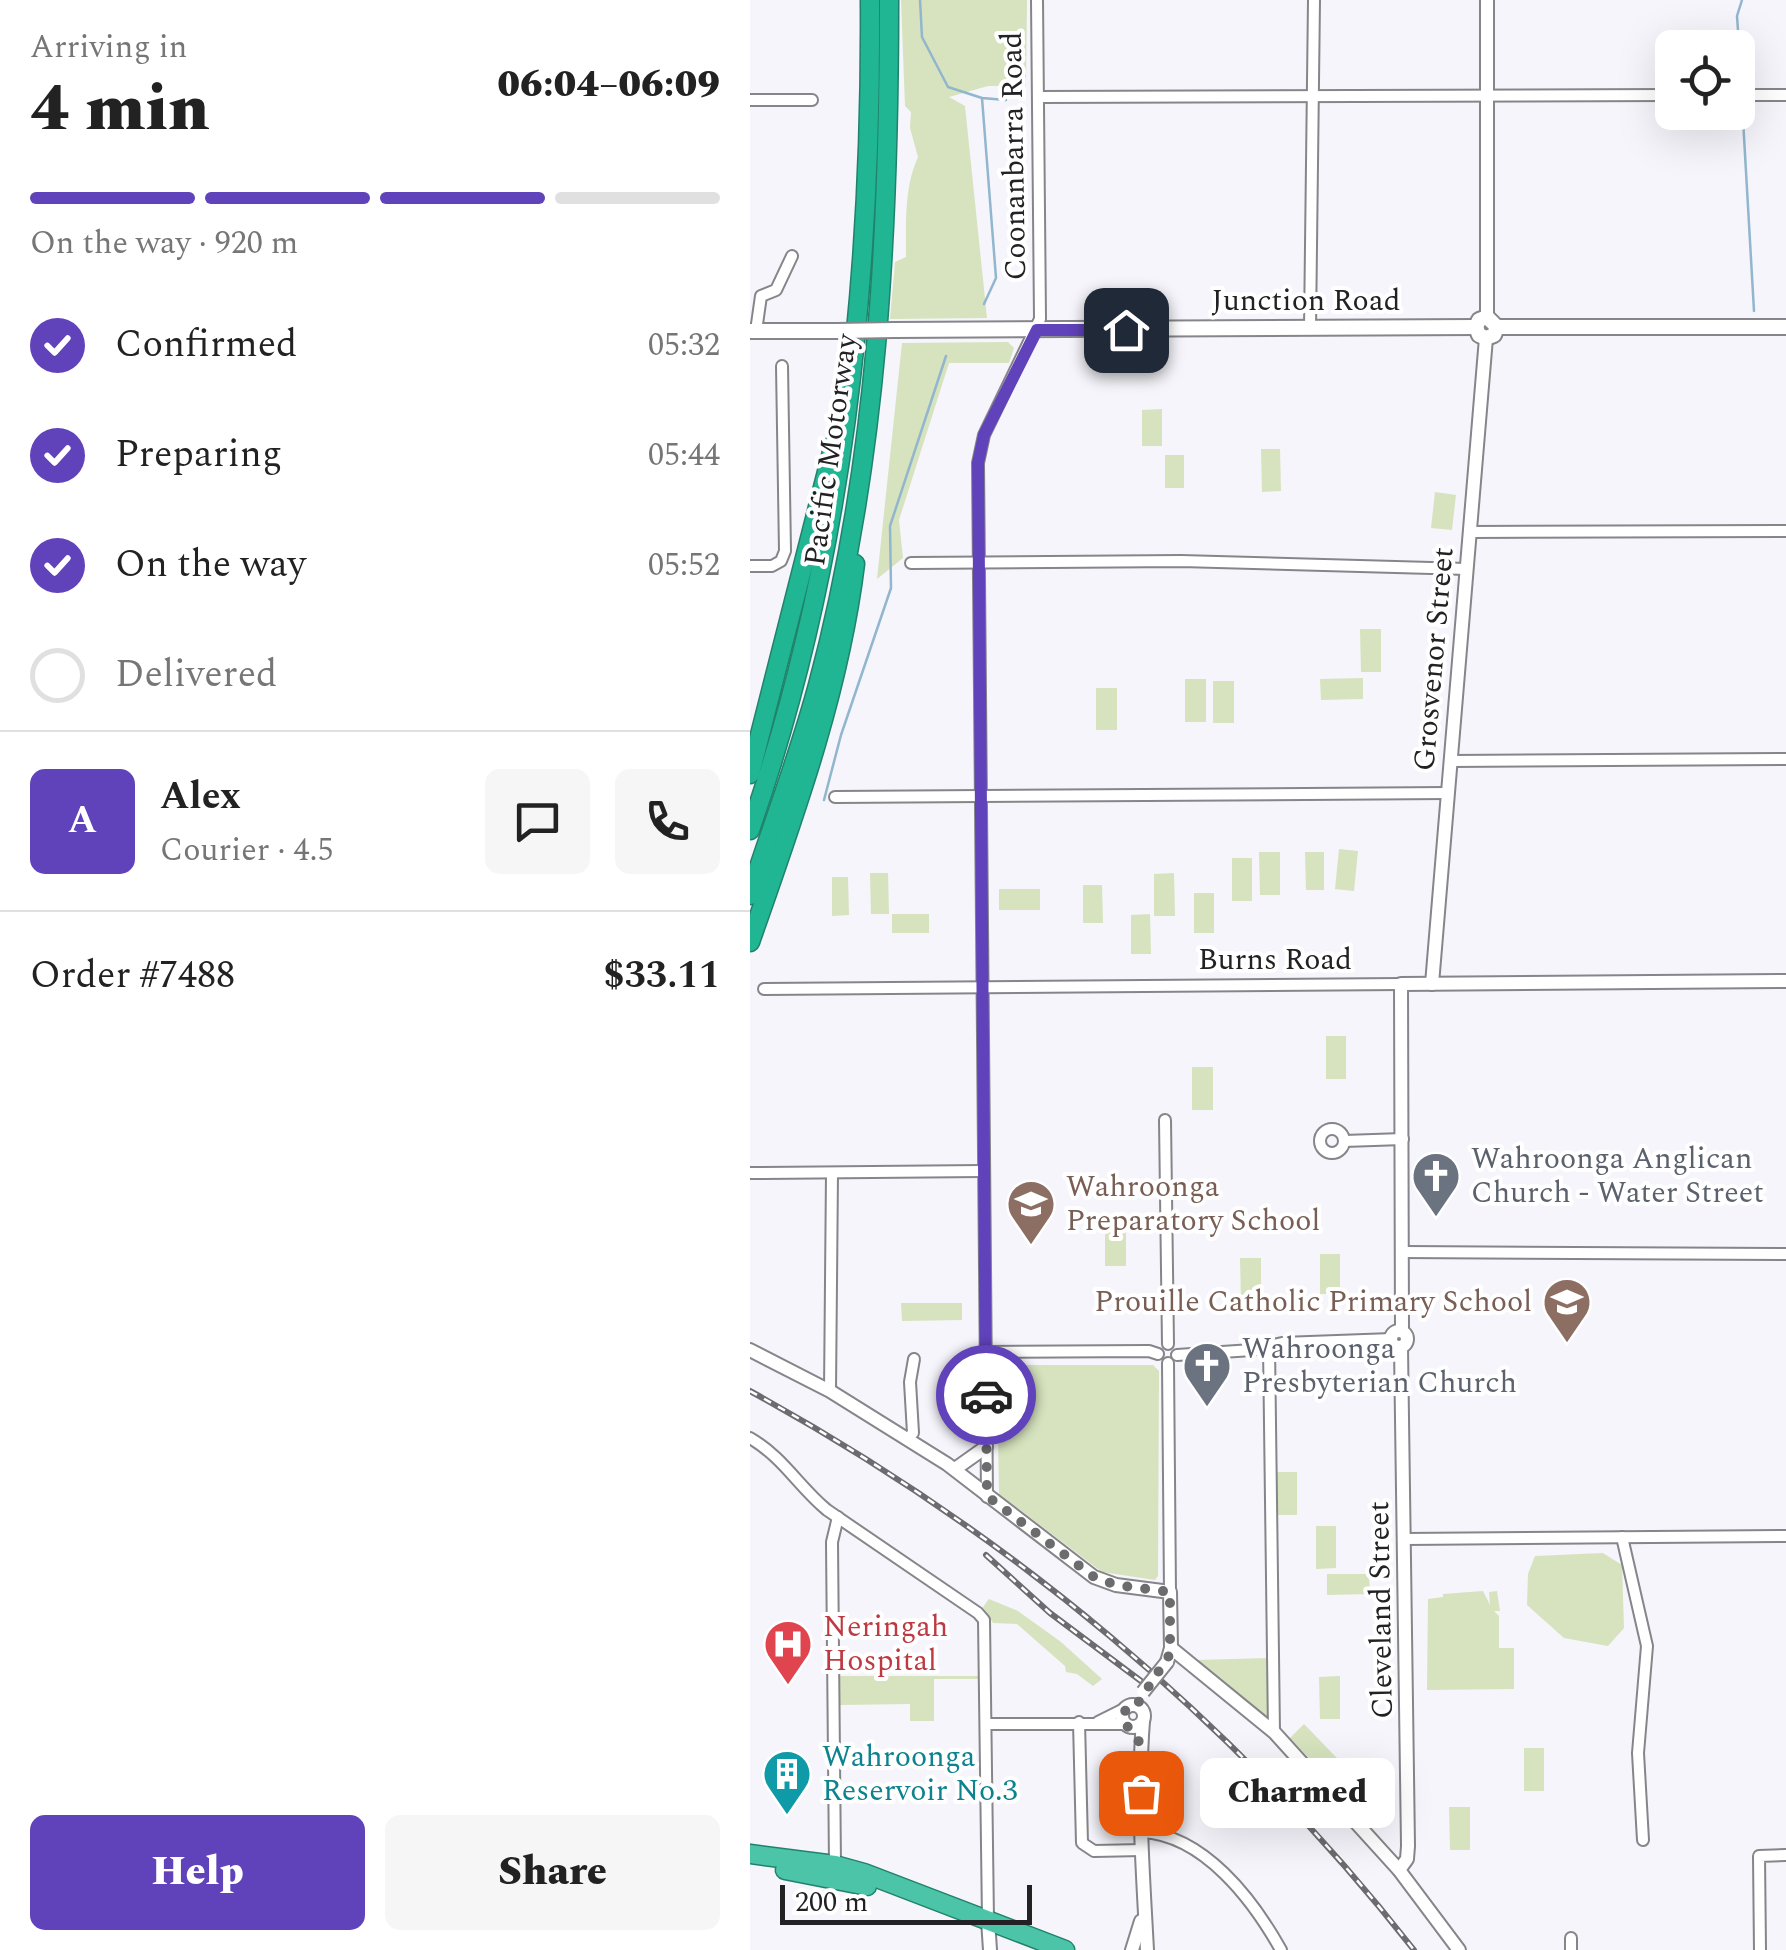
<!DOCTYPE html>
<meta charset="utf-8">
<style>
:root{--surface:#fff;--page:#f6f6f6;--text:#222;--muted:#767676;--line:#e0e0e0;--accent:#6042ba}
body{margin:0;font-family:Spectral,serif;background:var(--page);color:var(--text);height:100vh;display:flex;flex-direction:column;font-size:38px;white-space:nowrap}
*{box-sizing:border-box;margin:0}
p{font-size:32px;color:var(--muted)}
.icon{flex:none;width:55px;height:55px;fill:none;stroke:currentColor;stroke-width:2;stroke-linecap:round;stroke-linejoin:round}
.map{position:relative;flex:1;overflow:hidden}
.drawer{display:flex;flex-direction:column;background:var(--surface);width:750px}
.drawer>*{flex:none}
.controls{position:absolute;left:905px;top:30px;display:grid;gap:20px}
.controls a{display:grid;place-items:center;width:100px;height:100px;border-radius:15px;background:var(--surface);box-shadow:0 10px 40px #0002;font-size:50px}
.scale{position:absolute;left:30px;bottom:25px;width:252px;box-sizing:border-box;padding-left:10px;border:5px solid #222224;border-top:0;font-size:28px;line-height:35px;white-space:nowrap;color:#222224;-webkit-text-stroke:8px #fff;paint-order:stroke}
.pin{position:absolute;display:grid;place-items:center;width:85px;height:85px;color:#fff;margin:-42px;border-radius:20px;box-shadow:0 5px 15px #0006}
.courier{position:absolute;display:grid;place-items:center;width:100px;height:100px;margin:-50px;border:8px solid #6042ba;border-radius:50%;background:#fff;color:#222;box-shadow:0 2px 12px #0007}
.bubble{position:absolute;height:70px;border-radius:15px;background:var(--surface);box-shadow:0 10px 40px #0002;font-size:32px;font-weight:800;line-height:70px;text-align:center}
.summary em{font-style:normal;font-weight:800}
.summary div{display:flex;flex-direction:column-reverse}
.summary{display:flex;align-items:center;justify-content:space-between;height:170px;padding:0 30px}
h1{font-size:65px;font-weight:800;line-height:75px}
.bar{display:grid;grid-template-columns:repeat(4,1fr);gap:15px 10px;align-content:center;height:120px;padding:0 30px}
.bar i{height:12px;border-radius:8px;background:var(--line)}
.bar .selected{background:var(--accent)}
.bar p{grid-column:span 4}
.line{display:flex;align-items:center;gap:25px;padding:0 30px;border-top:2px solid var(--line)}
.line div{flex:1}
.round{display:grid;place-items:center;flex:none;width:105px;height:105px;border-radius:15px;background:var(--page)}
ol{padding:0 30px;list-style:none}
li{display:flex;align-items:center;gap:30px;height:110px}
li p{margin-inline-start:auto}
li .icon{padding:10px;border-radius:50%;background:var(--accent);color:#fff;stroke-width:4}
li:last-child{color:var(--muted)}
li i{width:55px;height:55px;border:5px solid var(--line);border-radius:50%}
.primary-button{display:flex;gap:20px;margin-top:auto;padding:20px 30px}
.primary-button a{flex:1;height:115px;border-radius:15px;background:var(--accent);color:#fff;font-size:40px;font-weight:800;line-height:115px;text-align:center}
.primary-button a+a{background:var(--page);color:var(--text)}
main{display:flex;flex:1;min-height:0}
.map>svg:first-child{display:block}
</style>
<main>
<section class="drawer">
<div class="summary"><div><h1>4 min</h1><p>Arriving in</p></div><em>06:04–06:09</em></div>
<div class="bar"><i class="selected"></i><i class="selected"></i><i class="selected"></i><i></i><p>On the way · 920 m</p></div>
<ol>
<li><svg class="icon" aria-label="check" viewBox="0 0 24 24"><path d="M5 12l5 5 9-10"/></svg>Confirmed<p>05:32</p></li>
<li><svg class="icon" aria-label="check" viewBox="0 0 24 24"><path d="M5 12l5 5 9-10"/></svg>Preparing<p>05:44</p></li>
<li><svg class="icon" aria-label="check" viewBox="0 0 24 24"><path d="M5 12l5 5 9-10"/></svg>On the way<p>05:52</p></li>
<li><i></i>Delivered</li>
</ol>
<div class="line" style="height:180px"><b class="round" style="background:var(--accent);color:#fff">A</b><div><b>Alex</b><p>Courier · 4.5</p></div><a class="round"><svg class="icon" aria-label="chat" viewBox="0 0 24 24"><path d="M4 5h16v11H9l-5 4z"/></svg></a><a class="round"><svg class="icon" aria-label="phone" viewBox="0 0 24 24"><path d="M5 4h4l2 5-3 2q2 4 5 5l2-3 5 2v4C11 20 4 13 5 4z"/></svg></a></div>
<div class="line" style="height:130px"><div>Order #7488</div><b>$33.11</b></div>
<div class="primary-button"><a>Help</a><a>Share</a></div>
</section>
<div class="map">
<svg width="1036" height="1950" viewBox="0 0 1036 1950">
<rect width="100%" height="100%" fill="#f5f5fb"/>
<g fill="#d6e3be">
<path d="M151 0H277L276 86H238L199 97 215 106 237 318 140 319 145 262 156 257C156 224 154 187 168 157L160 128 161 112 155 106Z"/>
<polygon points="258,342 264,348 259,363 199,363 149,520 153,558 127,579 152,343"/>
<polygon points="412,409 412,446 392,446 392,410"/>
<polygon points="511,449 530,449 531,491 512,492"/>
<rect x="415" y="455" width="19" height="33"/>
<polygon points="685,492 706,495 702,530 681,528"/>
<polygon points="610,629 631,629 631,672 611,672"/>
<polygon points="613,678 613,699 571,700 570,679"/>
<rect x="435" y="679" width="21" height="43"/>
<rect x="463" y="681" width="21" height="42"/>
<rect x="346" y="688" width="21" height="42"/>
<polygon points="589,849 608,851 604,891 585,889"/>
<polygon points="509,852 530,852 530,895 510,895"/>
<polygon points="555,852 574,852 574,890 556,890"/>
<rect x="482" y="858" width="20" height="43"/>
<polygon points="120,873 138,873 139,914 121,914"/>
<polygon points="424,873 425,916 404,916 404,874"/>
<polygon points="82,877 98,877 99,915 82,916"/>
<polygon points="333,885 352,885 353,923 333,923"/>
<rect x="249" y="889" width="41" height="21"/>
<rect x="444" y="893" width="20" height="40"/>
<rect x="142" y="914" width="37" height="19"/>
<polygon points="400,914 401,954 381,954 381,915"/>
<rect x="576" y="1036" width="20" height="43"/>
<rect x="442" y="1067" width="21" height="43"/>
<rect x="355" y="1231" width="21" height="35"/>
<rect x="570" y="1254" width="20" height="40"/>
<polygon points="511,1258 511,1301 491,1301 490,1258"/>
<polygon points="151,1303 212,1303 212,1320 152,1321"/>
<polygon points="254,1365 403,1365 409,1371 408,1576 405,1580 352,1572 249,1494 247,1369"/>
<rect x="527" y="1472" width="20" height="43"/>
<polygon points="566,1526 586,1526 586,1568 566,1569"/>
<polygon points="853,1553 872,1565 874,1628 858,1646 814,1638 777,1605 778,1574 785,1556"/>
<polygon points="577,1574 619,1574 620,1594 577,1595"/>
<polygon points="733,1591 740,1605 739,1592 747,1591 750,1611 744,1611 749,1616 749,1648 764,1648 764,1689 677,1690 678,1599 693,1597 693,1594"/>
<polygon points="239,1599 268,1611 311,1642 352,1679 343,1686 327,1674 316,1672 315,1666 267,1624 243,1623 233,1607"/>
<polygon points="519,1658 517,1717 446,1661 446,1660"/>
<polygon points="90,1676 230,1676 230,1679 184,1679 184,1721 160,1721 160,1704 90,1705"/>
<polygon points="590,1676 590,1719 570,1719 569,1677"/>
<polygon points="554,1724 614,1786 599,1800 540,1738"/>
<rect x="774" y="1748" width="20" height="43"/>
<polygon points="699,1807 720,1807 720,1850 700,1850"/>
</g>
<g fill="none" stroke-linecap="round" stroke-linejoin="round">
<g stroke="#91b6cd" stroke-width="2.5">
<polyline points="170,0 172,37 198,87 232,98 256,100"/>
<polyline points="992,88 987,16 992,0"/>
<polyline points="232,98 246,278 234,304"/>
<polyline points="992,102 1004,311"/>
<polyline points="74,800 91,735 141,588 140,526 196,356"/>
</g>
<g stroke="#85858a" stroke-width="14">
<g id="minor">
<polyline points="988,95 1036,95"/>
<polyline points="289,97 922,95"/>
<polyline points="0,100 62,100"/>
<polyline points="560,328 564,0"/>
<polyline points="6,331 11,296 26,290 42,256"/>
<polyline points="720,532 1036,531"/>
<polyline points="161,563 431,561 717,569"/>
<polyline points="0,566 22,566 31,561 35,551 32,366"/>
<polyline points="701,761 1036,759"/>
<polyline points="85,797 698,793"/>
<polyline points="14,989 651,984"/>
<polyline points="415,1120 418,1344"/>
<circle cx="582" cy="1141" r="12"/>
<polyline points="594,1141 653,1139"/>
<polyline points="0,1173 233,1171"/>
<polyline points="653,1252 1036,1254"/>
<polyline points="519,1346 524,1732"/>
<polyline points="236,1352 399,1351 408,1354"/>
<polyline points="427,1355 502,1350 532,1343 642,1339"/>
<polyline points="418,1363 420,1592"/>
<polyline points="80,1391 82,1173"/>
<path d="M0 1438C34 1458 48 1486 77 1510L228 1613 234 1620 238 1920"/>
<polyline points="158,1438 163,1433 160,1382 164,1359"/>
<polyline points="237,1497 228,463 234,435 290,319 287,0"/>
<polyline points="872,1537 897,1646 888,1753 893,1840"/>
<polyline points="655,1539 1036,1536"/>
<polyline points="329,1722 332,1843 344,1851 392,1850"/>
<polyline points="348,1722 378,1707"/>
<polyline points="238,1724 376,1724"/>
<path d="M392 1832C454 1835 503 1900 531 1950"/>
<polyline points="85,1865 82,1542 88,1517"/>
<polyline points="821,1938 821,1950"/>
<polyline points="1010,1950 1009,1856 1036,1855"/>
</g>
</g>
<g stroke="#85858a" stroke-width="16">
<g id="tertiary">
<polyline points="737,0 737,317"/>
<polyline points="682,984 736,338"/>
<polyline points="652,1331 651,984 1036,981"/>
<circle cx="649" cy="1339" r="8"/>
<polyline points="0,1350 80,1391 197,1464 344,1577 366,1585 420,1592 421,1648 417,1662"/>
<polyline points="205,1469 236,1447"/>
<polyline points="421,1648 524,1732 649,1870 709,1950"/>
<circle cx="383" cy="1716" r="11"/>
<path d="M393 1721C387 1797 393 1874 397 1950"/>
<polyline points="649,1870 657,1859 658,1846 651,1347"/>
<polyline points="238,1920 240,1950"/>
<polyline points="382,1950 391,1921"/>
</g>
</g>
<g stroke="#85858a" stroke-width="18">
<g id="secondary">
<polyline points="726,327 729,335 736,338 744,335 747,327"/>
<polyline points="726,327 729,320 737,317 747,327"/>
<polyline points="747,327 1036,327"/>
<polyline points="144,330 726,327"/>
<polyline points="0,331 87,331"/>
</g>
</g>
<g stroke="#21826c" stroke-width="21">
<g id="trunk">
<polyline points="0,1854 85,1865 114,1873 315,1950"/>
<polyline points="35,1870 117,1886"/>
</g>
</g>
<g stroke="#21826c" stroke-width="21">
<g id="motorway">
<polyline points="0,774 84,444"/>
<path d="M0 830C93 562 122 283 120 0"/>
<path d="M0 895C22 825 49 756 68 685 128 463 139 229 139 0"/>
<path d="M0 942C43 819 89 694 105 564"/>
</g>
</g>
<use href="#minor" stroke="#fff" stroke-width="10"/>
<use href="#tertiary" stroke="#fff" stroke-width="12"/>
<use href="#secondary" stroke="#fff" stroke-width="14"/>
<use href="#trunk" stroke="#4cc4a8" stroke-width="18"/>
<use href="#motorway" stroke="#20b593" stroke-width="18"/>
<g stroke="#6c6c70" stroke-width="6">
<g id="rail">
<path d="M0 1391C256 1531 484 1720 664 1950"/>
<polyline points="236,1555 300,1613 395,1684"/>
</g>
</g>
<use href="#rail" stroke="#fff" stroke-width="2.5" stroke-dasharray="8" stroke-linecap="butt"/>
<g stroke="#85858a" stroke-width="16" stroke-linecap="butt">
<polyline id="tertiary-bridge" points="393,1692 417,1662"/>
</g>
<g stroke="#85858a" stroke-width="18" stroke-linecap="butt">
<polyline id="secondary-bridge" points="87,331 144,330"/>
</g>
<use href="#tertiary-bridge" stroke="#fff" stroke-width="12"/>
<use href="#secondary-bridge" stroke="#fff" stroke-width="14"/>
</g>
<g fill="none" stroke-linecap="round" stroke-linejoin="round">
<polyline stroke="#6c6c6f" stroke-width="10" stroke-dasharray="0 18" points="236,1395 237,1496 344,1577 366,1585 420,1592 420,1654 386,1706 378,1707 373,1714 374,1722 390,1743 391,1793"/>
<polyline stroke="#6042ba" stroke-width="12" points="236,1395 228,463 234,435 287,330 376,330"/>
</g>
<defs>
<g id="church-pin" transform="scale(2.5)"><path d="M0 17L-7.5 6A9.5 9.5 0 1 1 7.5 6Z" fill="#6b7280" stroke="#fff"/><path d="M-1.2-6h2.4v3.5h3.3v2.4h-3.3V6h-2.4V-.1h-3.3v-2.4h3.3Z" fill="#fff"/></g>
<g id="school-pin" transform="scale(2.5)"><path d="M0 17L-7.5 6A9.5 9.5 0 1 1 7.5 6Z" fill="#8d6e63" stroke="#fff"/><path d="M0-5L7-2L0 1L-7-2ZM-4 1L0 2.5L4 1V4Q0 6-4 4Z" fill="#fff"/></g>
<g id="hospital-pin" transform="scale(2.5)"><path d="M0 17L-7.5 6A9.5 9.5 0 1 1 7.5 6Z" fill="#e0444e" stroke="#fff"/><path d="M-5-5h3v3.5h4V-5h3V5h-3V1.5h-4V5h-3Z" fill="#fff"/></g>
<g id="building-pin" transform="scale(2.5)"><path d="M0 17L-7.5 6A9.5 9.5 0 1 1 7.5 6Z" fill="#0f9aa8" stroke="#fff"/><path d="M-4-6H4V6H1V3H-1V6H-4ZM-2.5-4.3h1.7v1.8h-1.7ZM.8-4.3h1.7v1.8H.8ZM-2.5-1h1.7V.8h-1.7ZM.8-1h1.7V.8H.8Z" fill="#fff"/></g>
</defs>
<g fill-rule="evenodd">
<use href="#church-pin" x="686" y="1176"/>
<use href="#school-pin" x="281" y="1204"/>
<use href="#school-pin" x="817" y="1302"/>
<use href="#church-pin" x="457" y="1366"/>
<use href="#hospital-pin" x="38" y="1644"/>
<use href="#building-pin" x="37" y="1774"/>
</g>
<g text-anchor="middle" dominant-baseline="central" stroke-width="8" stroke-linejoin="round" paint-order="stroke">
<g font-size="30" fill="#222224" stroke="#fff">
<text transform="translate(264 156) rotate(-91)">Coonanbarra Road</text>
<text x="556" y="301">Junction Road</text>
<text transform="translate(81 450) rotate(-82)">Pacific Motorway</text>
<text transform="translate(684 659) rotate(-85)">Grosvenor Street</text>
<text x="525" y="960">Burns Road</text>
<text transform="translate(631 1610) rotate(-91)">Cleveland Street</text>
</g>
<g font-size="30" fill="#5b616d" stroke="#fff" text-anchor="start">
<text x="721" y="1159">Wahroonga Anglican<tspan x="721" dy="34">Church - Water Street</tspan></text>
<text x="492" y="1349">Wahroonga<tspan x="492" dy="34">Presbyterian Church</tspan></text>
</g>
<g font-size="30" fill="#785e54" stroke="#fff" text-anchor="start">
<text x="316" y="1187">Wahroonga<tspan x="316" dy="34">Preparatory School</tspan></text>
<text x="782" y="1302" text-anchor="end">Prouille Catholic Primary School</text>
</g>
<g font-size="30" fill="#be3a42" stroke="#fff" text-anchor="start">
<text x="73" y="1627">Neringah<tspan x="73" dy="34">Hospital</tspan></text>
</g>
<g font-size="30" fill="#0d838f" stroke="#fff" text-anchor="start">
<text x="72" y="1757">Wahroonga<tspan x="72" dy="34">Reservoir No.3</tspan></text>
</g>
</g>
</svg>
<div class="controls">
<a><svg class="icon" aria-label="locate" viewBox="0 0 24 24"><circle cx="12" cy="12" r="6"/><path d="M12 2v4M12 18v4M2 12h4M18 12h4"/></svg></a>
</div>
<div class="scale">200 m</div>
<div class="pin" style="left:391px;top:1793px;background:#ea580c"><svg class="icon" aria-label="bag" viewBox="0 0 24 24"><path d="M5 8h14l-1 12H6zM9 8a3 3 0 0 1 6 0"/></svg></div>
<div class="pin" style="left:376px;top:330px;background:#1f2937"><svg class="icon" aria-label="home" viewBox="0 0 24 24"><path d="M3 11l9-7 9 7M6 9v11h12V9"/></svg></div>
<div class="courier" style="left:236px;top:1395px"><svg class="icon" aria-label="car" viewBox="0 0 24 24"><path d="M5 17H2v-5l4-1 3-4h7l3 4 3 1v5h-3M9 17h6M6 11h13"/><circle cx="7" cy="17" r="2"/><circle cx="17" cy="17" r="2"/></svg></div>
<div class="bubble" style="left:450px;top:1758px;width:195px">Charmed</div>
</div>
</main>
